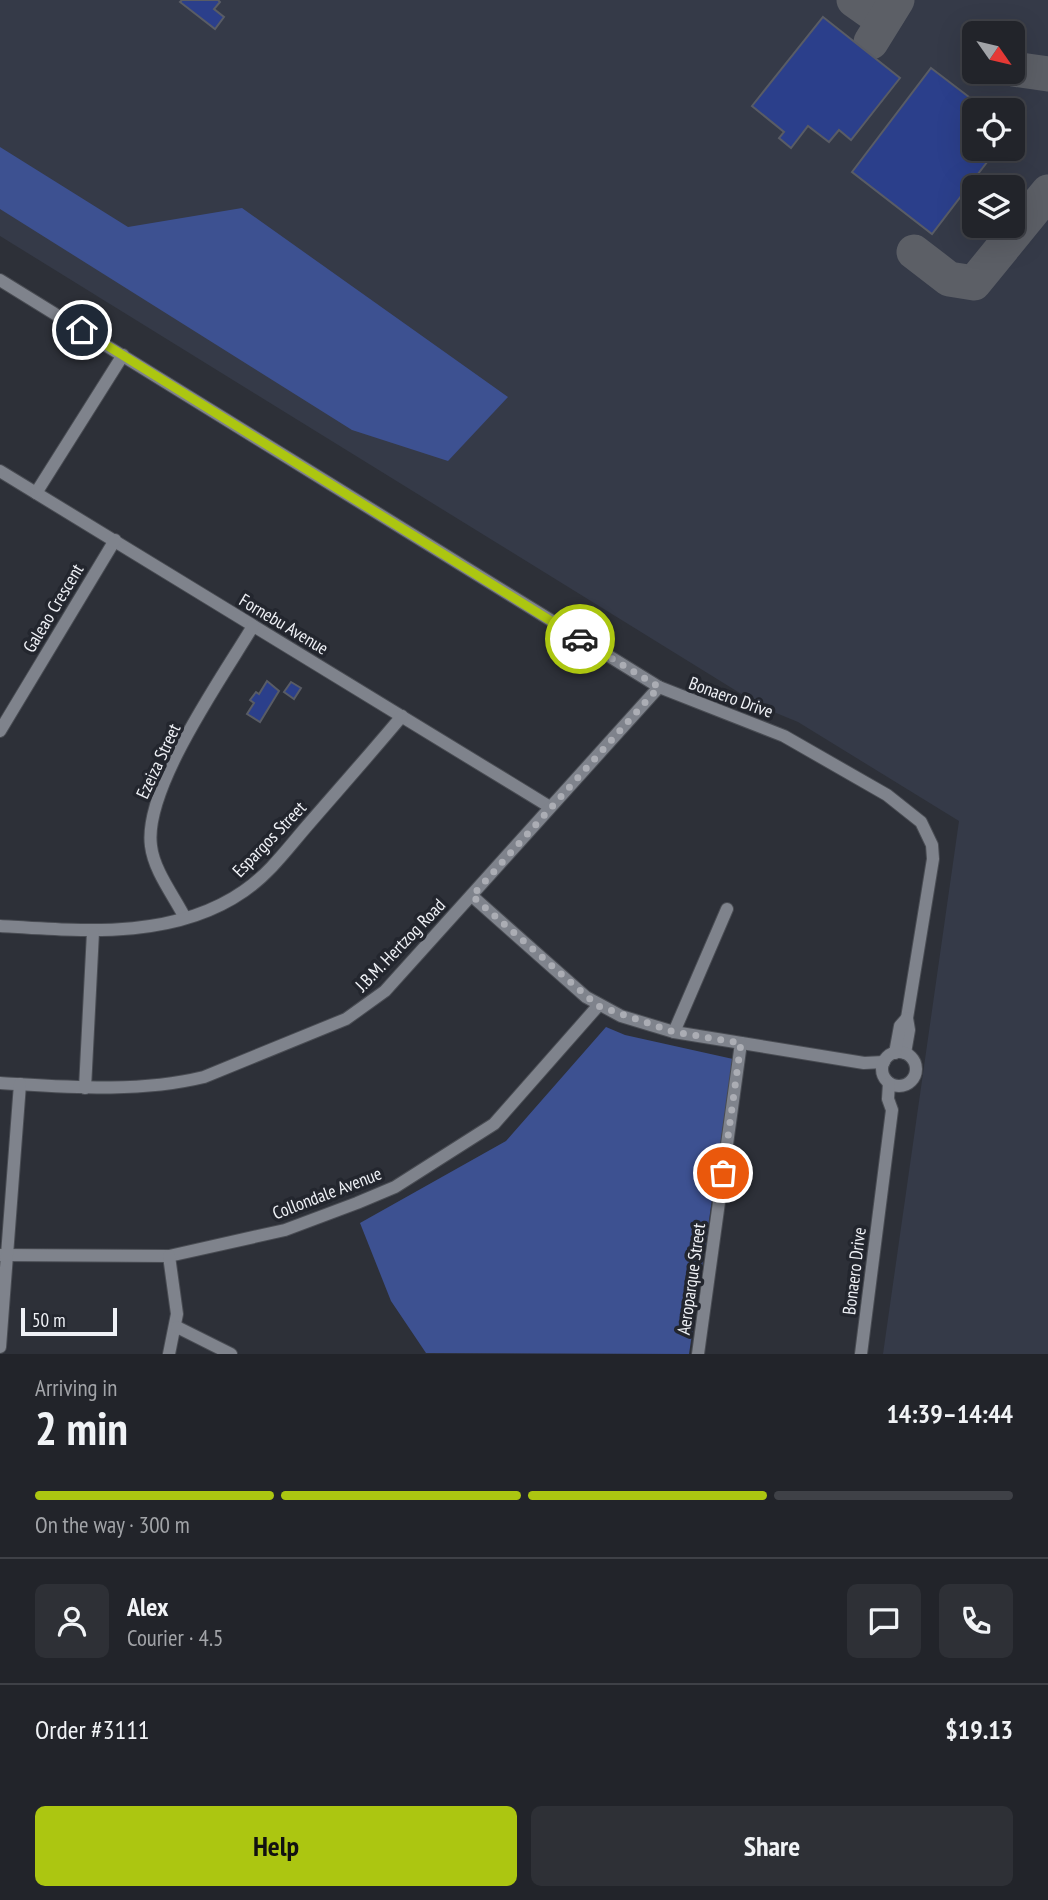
<!DOCTYPE html>
<meta charset="utf-8">
<style>
:root{--surface:#22242a;--page:#2e3036;--text:#f1f3f6;--muted:#a2a4a8;--line:#3f4147;--accent:#acc611}
body{margin:0;font-family:"PT Sans Narrow",sans-serif;background:var(--page);color:var(--text);height:100vh;display:flex;flex-direction:column;font-size:26px;white-space:nowrap}
*{box-sizing:border-box;margin:0}
p{font-size:23px;color:var(--muted)}
.icon{flex:none;width:38px;height:38px;fill:none;stroke:currentColor;stroke-width:2;stroke-linecap:round;stroke-linejoin:round}
.map{position:relative;height:1354px;overflow:hidden}
.side{display:flex;flex-direction:column;background:var(--surface);flex:1}
.side>*{flex:none}
.needle{width:46px;rotate:124deg}
.fabs{position:absolute;left:962px;top:21px;display:grid;gap:14px}
.fabs a{display:grid;place-items:center;width:63px;height:63px;border-radius:10px;background:var(--surface);box-shadow:0 7px 28px #0002,0 0 0 2px var(--line);font-size:35px}
.scale{position:absolute;left:21px;bottom:18px;width:96px;box-sizing:border-box;padding-left:7px;border:4px solid #eff1f6;border-top:0;font-size:19px;line-height:24px;white-space:nowrap;color:#eff1f6;-webkit-text-stroke:5px #23262e;paint-order:stroke}
.pin{position:absolute;display:grid;place-items:center;width:60px;height:60px;color:#fff;margin:-30px;border:4px solid #fff;border-radius:50%;box-shadow:0 2px 7px #0007}
.courier{position:absolute;display:grid;place-items:center;width:70px;height:70px;margin:-35px;border:5px solid #acc611;border-radius:50%;background:#fff;color:#222;box-shadow:0 2px 9px #0007}
.head em{font-style:normal;font-weight:700}
.head div{display:flex;flex-direction:column-reverse}
.head{display:flex;align-items:center;justify-content:space-between;height:119px;padding:0 35px}
h1{font-size:46px;font-weight:700;line-height:52px}
.bar{display:grid;grid-template-columns:repeat(4,1fr);gap:10px 7px;align-content:center;height:84px;padding:0 35px}
.bar i{height:9px;border-radius:5px;background:var(--line)}
.bar .selected{background:var(--accent)}
.bar p{grid-column:span 4}
.line{display:flex;align-items:center;gap:18px;padding:0 35px;border-top:2px solid var(--line)}
.line div{flex:1}
.round{display:grid;place-items:center;flex:none;width:74px;height:74px;border-radius:10px;background:var(--page)}
.button{display:flex;gap:14px;margin-top:auto;padding:14px 35px}
.button a{flex:1;height:80px;border-radius:10px;background:var(--accent);color:#111;font-size:28px;font-weight:700;line-height:80px;text-align:center}
.button a+a{background:var(--page);color:var(--text)}
.map>svg:first-child{display:block}
</style>
<div class="map">
<svg width="1048" height="1354" viewBox="0 0 1048 1354">
<rect width="100%" height="100%" fill="#2d3038"/>
<path fill="#353a48" fill-rule="evenodd" d="M0 0H1048V1354H883L959 821 798 722 764 708 0 236ZM975 33H1013V72H975ZM975 110H1013V149H975ZM975 187H1013V226H975Z"/>
<g fill="#3d5191">
<polygon points="0,147 128,227 242,208 508,397 448,461 352,430 0,209"/>
<polygon points="606,1027 625,1035 733,1059 689,1354 426,1353 391,1301 360,1223 506,1141"/>
</g>
<g fill="none" stroke-linecap="round" stroke-linejoin="round">
<g stroke="#5c5f66" stroke-width="35">
<polyline points="854,0 878,17 888,14"/>
<polyline points="871,42 897,0"/>
<polyline points="1013,69 1048,74"/>
<polyline points="914,252 949,279 974,283 1048,192"/>
</g>
</g>
<g fill="#2b3f8b" stroke="#595c65" stroke-width="2">
<polygon points="182,0 218,0 220,2 214,9 224,17 215,29 180,2"/>
<polygon points="823,17 900,78 851,140 839,130 829,142 808,126 791,148 779,138 784,132 752,106"/>
<polygon points="931,68 986,110 975,110 975,149 997,149 932,234 852,172"/>
<polygon points="267,681 279,691 260,722 247,714 254,703 250,700 256,692 259,694"/>
<polygon points="291,682 301,688 294,699 284,692"/>
</g>
<g fill="none" stroke-linecap="round" stroke-linejoin="round">
<g stroke="#494c53" stroke-width="14">
<g id="minor">
<polyline points="0,280 659,687 784,736 887,795 921,822 932,845 933,859 907,1018 909,1030 905,1053"/>
<polyline points="0,471 550,807"/>
<polyline points="36,493 123,355"/>
<polyline points="0,731 115,540"/>
<polyline points="472,896 586,997 621,1016 674,1032 864,1063 884,1062"/>
<path d="M185 918C174 896 154 871 151 846 143 789 223 676 253 626"/>
<path d="M0 926C81 931 174 940 244 891 269 874 288 848 307 826 339 789 371 753 402 716"/>
<polyline points="674,1032 727,909"/>
<circle cx="899" cy="1069" r="17"/>
<polyline points="895,1053 900,1026 907,1018"/>
<path d="M0 1083C68 1087 138 1093 204 1077L346 1019 385 991 659 687"/>
<polyline points="85,1088 93,932"/>
<polyline points="0,1255 169,1256 285,1230 357,1203 395,1187 494,1124 598,1006"/>
<polyline points="169,1256 177,1314 169,1354"/>
<polyline points="177,1327 231,1354"/>
<polyline points="0,1347 20,1084"/>
<polyline points="698,1354 741,1043"/>
<polyline points="861,1354 892,1110 888,1099 889,1083"/>
</g>
</g>
<use href="#minor" stroke="#7f838c" stroke-width="12"/>
</g>
<g fill="none" stroke-linecap="round" stroke-linejoin="round">
<polyline stroke="#abadb4" stroke-width="7" stroke-dasharray="0 12.6" points="580,639 659,687 472,896 598,1006 674,1032 741,1043 723,1173"/>
<polyline stroke="#acc611" stroke-width="9" points="82,330 580,639"/>
</g>
<g text-anchor="middle" dominant-baseline="central" stroke-width="7" stroke-linejoin="round" paint-order="stroke">
<g font-size="18" fill="#eff1f6" stroke="#23262e">
<text transform="translate(53 608) rotate(-59)">Galeao Crescent</text>
<text transform="translate(284 624) rotate(31)">Fornebu Avenue</text>
<text transform="translate(731 697) rotate(20)">Bonaero Drive</text>
<text transform="translate(158 761) rotate(-65)">Ezeiza Street</text>
<text transform="translate(269 839) rotate(-46)">Espargos Street</text>
<text transform="translate(400 945) rotate(-46)">J.B.M. Hertzog Road</text>
<text transform="translate(327 1193) rotate(-21)">Collondale Avenue</text>
<text transform="translate(854 1271) rotate(-83)">Bonaero Drive</text>
<text transform="translate(691 1279) rotate(-82)">Aeroparque Street</text>
</g>
</g>
</svg>
<div class="fabs">
<a><svg class="needle" viewBox="-14 -14 28 28"><path d="M0-13l5 13h-10z" fill="#e53935"/><path d="M0 13l5-13h-10z" fill="#a2a4a8"/></svg></a>
<a><svg class="icon" aria-label="locate" viewBox="0 0 24 24"><circle cx="12" cy="12" r="6"/><path d="M12 2v4M12 18v4M2 12h4M18 12h4"/></svg></a>
<a><svg class="icon" aria-label="layers" viewBox="0 0 24 24"><path d="M12 4l9 5-9 5-9-5zM3 14l9 5 9-5"/></svg></a>
</div>
<div class="scale">50 m</div>
<div class="pin" style="left:723px;top:1173px;background:#ea580c"><svg class="icon" aria-label="bag" viewBox="0 0 24 24"><path d="M5 8h14l-1 12H6zM9 8a3 3 0 0 1 6 0"/></svg></div>
<div class="pin" style="left:82px;top:330px;background:#1f2937"><svg class="icon" aria-label="home" viewBox="0 0 24 24"><path d="M3 11l9-7 9 7M6 9v11h12V9"/></svg></div>
<div class="courier" style="left:580px;top:639px"><svg class="icon" aria-label="car" viewBox="0 0 24 24"><path d="M5 17H2v-5l4-1 3-4h7l3 4 3 1v5h-3M9 17h6M6 11h13"/><circle cx="7" cy="17" r="2"/><circle cx="17" cy="17" r="2"/></svg></div>
</div>
<section class="side">
<div class="head"><div><h1>2 min</h1><p>Arriving in</p></div><em>14:39–14:44</em></div>
<div class="bar"><i class="selected"></i><i class="selected"></i><i class="selected"></i><i></i><p>On the way · 300 m</p></div>
<div class="line" style="height:126px"><a class="round"><svg class="icon" aria-label="person" viewBox="0 0 24 24"><circle cx="12" cy="8" r="4"/><path d="M4 21q1-7 8-7t8 7"/></svg></a><div><b>Alex</b><p>Courier · 4.5</p></div><a class="round"><svg class="icon" aria-label="chat" viewBox="0 0 24 24"><path d="M4 5h16v11H9l-5 4z"/></svg></a><a class="round"><svg class="icon" aria-label="phone" viewBox="0 0 24 24"><path d="M5 4h4l2 5-3 2q2 4 5 5l2-3 5 2v4C11 20 4 13 5 4z"/></svg></a></div>
<div class="line" style="height:91px"><div>Order #3111</div><b>$19.13</b></div>
<div class="button"><a>Help</a><a>Share</a></div>
</section>
